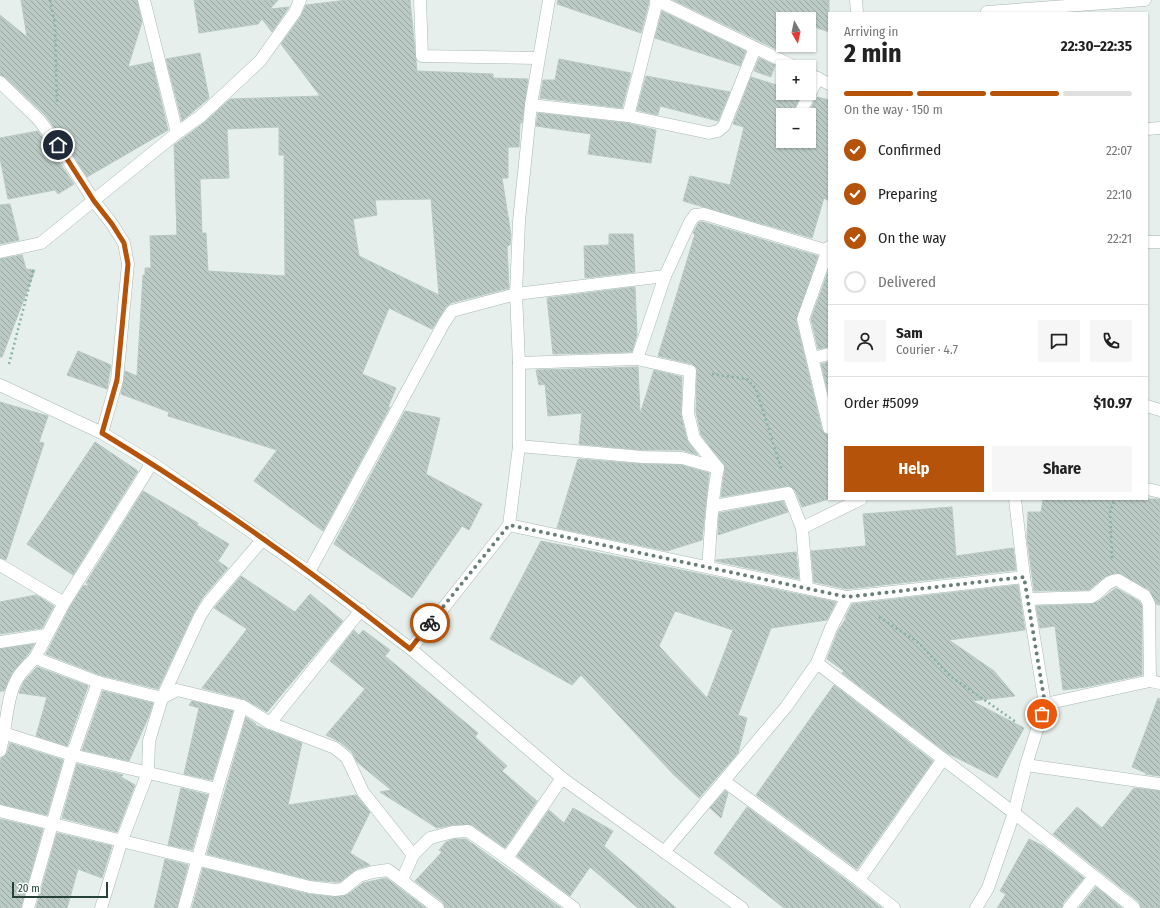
<!DOCTYPE html>
<meta charset="utf-8">
<style>
:root{--surface:#fff;--page:#f6f6f6;--text:#222;--muted:#767676;--line:#e0e0e0;--accent:#b45309}
body{margin:0;font-family:"Fira Sans Condensed",sans-serif;background:var(--page);color:var(--text);height:100vh;display:flex;flex-direction:column;font-size:15px;white-space:nowrap}
*{box-sizing:border-box;margin:0}
p{font-size:13px;color:var(--muted)}
.icon{flex:none;width:22px;height:22px;fill:none;stroke:currentColor;stroke-width:2;stroke-linecap:round;stroke-linejoin:round}
.map{position:relative;flex:1;overflow:hidden}
.sheet{position:absolute;left:828px;top:12px;width:320px;height:488px;display:flex;flex-direction:column;background:var(--surface);border-radius:0px;box-shadow:0 1px 3px #0004}
.sheet>*{flex:none}
.needle{width:26px;rotate:171deg}
.controls{position:absolute;left:776px;top:12px;display:grid;gap:8px}
.controls a{display:grid;place-items:center;width:40px;height:40px;border-radius:0px;background:var(--surface);box-shadow:0 1px 3px #0004;font-size:20px}
.scale{position:absolute;left:12px;bottom:10px;width:96px;box-sizing:border-box;padding-left:4px;border:2px solid #24423a;border-top:0;font-size:11px;line-height:14px;white-space:nowrap;color:#24423a;-webkit-text-stroke:3px #f7fbf9;paint-order:stroke}
.pin{position:absolute;display:grid;place-items:center;width:34px;height:34px;color:#fff;margin:-17px;border:2px solid #fff;border-radius:50%;box-shadow:0 1px 4px #0007}
.courier{position:absolute;display:grid;place-items:center;width:40px;height:40px;margin:-20px;border:3px solid #b45309;border-radius:50%;background:#fff;color:#222;box-shadow:0 1px 5px #0007}
.head em{font-style:normal;font-weight:700}
.head div{display:flex;flex-direction:column-reverse}
.head{display:flex;align-items:center;justify-content:space-between;height:68px;padding:0 16px}
h1{font-size:26px;font-weight:700;line-height:30px}
.bar{display:grid;grid-template-columns:repeat(4,1fr);gap:6px 4px;align-content:center;height:48px;padding:0 16px}
.bar i{height:5px;border-radius:3px;background:var(--line)}
.bar .active{background:var(--accent)}
.bar p{grid-column:span 4}
.line{display:flex;align-items:center;gap:10px;padding:0 16px;border-top:1px solid var(--line)}
.line div{flex:1}
.round{display:grid;place-items:center;flex:none;width:42px;height:42px;border-radius:0px;background:var(--page)}
ol{padding:0 16px;list-style:none}
li{display:flex;align-items:center;gap:12px;height:44px}
li p{margin-inline-start:auto}
li .icon{padding:4px;border-radius:50%;background:var(--accent);color:#fff;stroke-width:4}
li:last-child{color:var(--muted)}
li i{width:22px;height:22px;border:2px solid var(--line);border-radius:50%}
.cta{display:flex;gap:8px;margin-top:auto;padding:8px 16px}
.cta a{flex:1;height:46px;border-radius:0px;background:var(--accent);color:#fff;font-size:16px;font-weight:700;line-height:46px;text-align:center}
.cta a+a{background:var(--page);color:var(--text)}
.map>svg:first-child{display:block}
</style>
<div class="map">
<svg width="1160" height="908" viewBox="0 0 1160 908">
<defs>
<pattern id="building-back-hatch" width="6" height="6" patternUnits="userSpaceOnUse"><rect width="6" height="6" fill="#bbcac4"/><path d="M-1 5l2 2M0 0l6 6M5-1l2 2" fill="none" stroke="#98a6a0"/></pattern>
</defs>
<rect width="100%" height="100%" fill="#e6efeb"/>
<g fill="url(#building-back-hatch)" stroke="#b8c9c2" fill-rule="evenodd">
<polygon points="21,0 137,0 142,22 128,67 152,62 168,130 87,177 64,141 45,115 5,77 0,75 0,15 27,37"/>
<polygon points="194,0 278,0 270,9 289,7 272,32 262,19 258,24 199,33"/>
<path d="M347 0H410L417 71 493 74V78L528 79 522 123H520L519 147H508V178H502L511 235 510 245 507 246 509 288 451 303 446 307 432 329 389 308 362 374 396 388 388 407H390L323 531 254 481 277 450 168 416 169 412 121 394 125 371 137 376 143 275H145V268H151L150 236 177 235 174 145 205 122 230 99 320 96 281 44 301 16 306 5ZM279 127V155H284L285 276 208 271 206 233H202L200 179 229 178 227 129ZM431 199 439 295 359 256 353 219 377 215 375 200Z"/>
<polygon points="558,0 649,0 649,2 641,33 557,4"/>
<polygon points="673,0 829,0 829,32 809,25 809,19 783,19 783,41 780,51"/>
<polygon points="662,11 746,51 740,66 655,38"/>
<polygon points="200,53 209,98 182,121 166,59"/>
<polygon points="759,58 775,65 771,77 754,71"/>
<polygon points="559,59 631,73 622,108 540,98 543,80 555,80"/>
<polygon points="646,76 730,92 718,121 660,106 658,115 637,110"/>
<polygon points="751,77 783,87 783,93 802,93 792,115 783,115 783,141 809,141 809,115 807,115 817,97 829,100 829,201 824,198 812,238 683,201 690,176 730,185 744,127 733,124"/>
<polygon points="538,113 627,123 656,130 651,163 588,154 591,134 536,126"/>
<polygon points="38,131 74,184 58,194 55,190 8,199 0,158 0,138"/>
<polygon points="10,204 19,240 0,244 0,205"/>
<polygon points="699,222 703,222 818,256 796,320 822,430 824,433 829,435 829,499 802,507 795,490 787,486 721,497 725,467 701,435 696,412 697,368 692,364 658,356 695,234 693,233"/>
<polygon points="609,234 633,234 635,272 585,278 584,246 609,245"/>
<polygon points="22,255 26,269 35,270 2,357 0,357 0,259"/>
<polygon points="829,269 829,347 818,349 811,319"/>
<polygon points="635,287 636,309 632,309 636,310 637,335 632,352 553,354 547,298"/>
<polygon points="78,351 111,365 107,389 67,375"/>
<polygon points="829,362 829,396 821,364"/>
<polygon points="638,367 640,414 654,370 682,377 681,415 687,440 698,455 682,450 642,450 579,444 582,413 548,416 545,384 539,385 536,370"/>
<polygon points="0,402 48,416 39,442 44,443 6,560 0,558"/>
<polygon points="405,411 440,418 426,474 482,504 469,530 462,526 412,598 334,544"/>
<polygon points="95,442 138,471 73,575 27,544"/>
<polygon points="578,459 642,464 681,465 709,473 702,540 667,551 557,528"/>
<polygon points="143,491 198,523 197,525 229,544 218,561 228,568 203,597 194,612 158,689 100,675 46,654 70,607 83,586 89,585 86,583"/>
<polygon points="1043,499 1160,499 1160,605 1156,604 1149,590 1118,573 1106,576 1089,590 1034,591 1027,538 1028,512 1041,512"/>
<polygon points="783,501 788,512 718,535 719,513"/>
<polygon points="952,507 956,556 1013,548 1016,570 847,589 814,582 811,551 866,546 863,514"/>
<path d="M541 541 836 602 827 620 771 628 738 715 747 718 738 753 699 798 673 774 581 675 572 685 490 639ZM675 611 733 630 707 698 659 646Z"/>
<polygon points="796,552 799,579 716,561 716,560"/>
<polygon points="241,576 295,612 310,594 343,621 267,712 244,699 202,688 247,629 214,608"/>
<polygon points="1018,585 1025,630 949,640 994,671 1015,696 972,701 1024,728 997,778 947,753 842,673 844,671 827,659 838,631 847,617 845,618 852,604"/>
<polygon points="1116,588 1139,601 1142,606 1142,675 1086,687 1063,690 1055,626 1040,628 1036,606 1092,604 1099,601"/>
<polygon points="36,595 54,606 42,628 0,634 0,602"/>
<polygon points="354,630 359,635 363,630 390,650 385,656 478,733 475,737 507,766 502,771 537,801 505,848 472,825 452,825 437,828 380,792 391,790 357,762 352,752 340,742 326,735 365,689 330,661"/>
<polygon points="34,644 29,653 12,673 4,691 0,691 0,649"/>
<polygon points="37,667 88,686 67,746 36,736 47,697 19,693 24,681"/>
<polygon points="834,685 933,761 857,869 756,795"/>
<polygon points="103,691 153,703 148,718 129,761 82,750"/>
<polygon points="1158,698 1160,699 1160,776 1145,774 1146,773 1132,767"/>
<polygon points="192,701 233,711 212,780 184,774 199,708 189,705"/>
<polygon points="246,717 256,724 255,725 302,743 288,805 356,795 370,812 350,853 370,865 357,869 340,882 335,882 311,880 207,854"/>
<polygon points="10,743 63,760 47,815 0,804 0,763 1,758 7,753"/>
<polygon points="77,764 123,775 121,777 135,785 117,832 62,818"/>
<polygon points="181,788 208,795 192,850 168,845"/>
<polygon points="1134,788 1160,791 1160,908 1141,908 1139,902 1053,834 1077,807 1102,828"/>
<polygon points="725,791 728,793 721,818 710,808"/>
<polygon points="747,807 854,886 882,908 784,908 714,853"/>
<polygon points="573,808 613,831 604,846 676,908 638,908 590,867 570,896 517,856 549,810 564,823"/>
<polygon points="0,819 43,829 21,908 0,908"/>
<polygon points="57,833 112,846 102,878 78,869 67,908 36,908"/>
<polygon points="454,839 466,839 561,908 445,908 443,902 415,881 442,852 439,850 446,842"/>
<polygon points="1029,839 1043,846 1084,878 1063,903 1062,908 997,908 1006,894 1000,891"/>
<polygon points="165,859 188,865 177,908 154,908"/>
<polygon points="203,868 308,894 334,897 347,895 363,883 386,878 426,908 192,908"/>
<polygon points="1096,887 1122,908 1079,908"/>
</g>
<g fill="none" stroke-linecap="round" stroke-linejoin="round">
<g stroke="#a8b8b2" stroke-width="13">
<g id="service">
<polyline points="420,0 422,56 538,58"/>
<polyline points="829,247 803,319 829,428"/>
</g>
</g>
<g stroke="#a8b8b2" stroke-width="13">
<g id="minor">
<polyline points="144,0 177,133"/>
<polyline points="656,0 795,67"/>
<polyline points="856,0 857,13"/>
<polyline points="987,12 1145,0"/>
<polyline points="809,74 829,84"/>
<polyline points="0,82 39,120 58,145 94,201 112,224 124,243 128,264 117,380 102,433"/>
<polyline points="531,105 628,116 709,133 718,131 724,126 755,48"/>
<polyline points="799,115 818,78"/>
<polyline points="628,116 657,1"/>
<polyline points="1147,129 1160,128"/>
<polyline points="1147,242 1160,242"/>
<polyline points="0,252 41,243 177,133 201,116 260,61 295,12 300,0"/>
<polyline points="813,358 829,354"/>
<polyline points="637,359 665,276 690,222 695,215 704,214 828,251"/>
<path d="M519 363 637 359 690 371 688 413 694 438 718 468C711 500 711 534 708 567"/>
<polyline points="1147,406 1160,410"/>
<polyline points="519,446 642,457 682,458 718,468"/>
<polyline points="152,463 64,603 35,658 98,682 162,698 177,690 242,706 270,723 361,610"/>
<polyline points="1147,489 1160,492"/>
<polyline points="714,506 788,493 802,528 807,588"/>
<polyline points="509,525 847,597 1024,577"/>
<polyline points="802,528 861,499"/>
<polyline points="0,565 64,603"/>
<polyline points="309,572 444,323 452,311 516,294 665,276"/>
<path d="M1028 599 1091 597C1102 592 1106 580 1118 580L1145 596 1149 604 1150 681"/>
<polyline points="0,642 46,635"/>
<polyline points="411,649 509,525 519,446 519,363 516,294 519,221 531,105 549,0"/>
<polyline points="817,663 1014,813 1134,908"/>
<polyline points="1045,704 1150,681 1160,683"/>
<polyline points="270,723 335,748 347,758 363,792 413,855"/>
<polyline points="0,732 72,755 217,789"/>
<path d="M0 751C6 731 6 703 14 685 18 674 27 666 35 658"/>
<polyline points="1026,765 1160,784"/>
<polyline points="724,781 859,880"/>
<polyline points="0,811 310,887 335,890 343,889 359,876 373,872 388,870 438,908"/>
<polyline points="664,852 786,707 817,663 831,628 847,597"/>
<polyline points="507,858 562,778"/>
<polyline points="402,880 413,855 430,838 453,832 468,831 507,858 574,908"/>
<polyline points="28,908 72,755 98,682"/>
<polyline points="101,908 122,840 148,772 149,741 162,698 200,616 209,602 263,539"/>
<polyline points="184,908 217,789 242,706"/>
<polyline points="894,908 859,880 943,759"/>
<polyline points="976,908 988,888 1014,813 1026,765 1045,704 1024,577 1015,499"/>
<polyline points="1069,908 1094,877"/>
</g>
</g>
<g stroke="#a8b8b2" stroke-width="13">
<polyline id="tertiary" points="0,385 102,433 152,463 309,572 411,649 562,778 742,908"/>
</g>
<g stroke="#86b3a5" stroke-width="2.5" stroke-dasharray="2 3" stroke-linecap="butt">
<polyline points="50,0 55,24 57,105"/>
<polyline points="9,364 34,268"/>
<polyline points="712,374 747,379 756,389 782,471"/>
<polyline points="1112,558 1110,511 1115,499"/>
<polyline points="879,617 919,643 950,676 1016,722"/>
</g>
<use href="#service" stroke="#fff" stroke-width="12"/>
<use href="#minor" stroke="#fff" stroke-width="12"/>
<use href="#tertiary" stroke="#fff" stroke-width="12"/>
</g>
<g fill="none" stroke-linecap="round" stroke-linejoin="round">
<polyline stroke="#687f78" stroke-width="4" stroke-dasharray="0 7.2" points="430,623 509,525 847,597 1024,577 1045,704 1042,714"/>
<path stroke="#b45309" stroke-width="5" d="M58 145 94 201 112 224 124 243 128 264 117 380 102 433C209 498 312 571 410 649L430 623"/>
</g>
</svg>
<div class="controls">
<a><svg class="needle" viewBox="-14 -14 28 28"><path d="M0-13l5 13h-10z" fill="#e53935"/><path d="M0 13l5-13h-10z" fill="#767676"/></svg></a>
<a>+</a>
<a>−</a>
</div>
<div class="scale">20 m</div>
<div class="pin" style="left:1042px;top:714px;background:#ea580c"><svg class="icon" aria-label="bag" viewBox="0 0 24 24"><path d="M5 8h14l-1 12H6zM9 8a3 3 0 0 1 6 0"/></svg></div>
<div class="pin" style="left:58px;top:145px;background:#1f2937"><svg class="icon" aria-label="home" viewBox="0 0 24 24"><path d="M3 11l9-7 9 7M6 9v11h12V9"/></svg></div>
<div class="courier" style="left:430px;top:623px"><svg class="icon" aria-label="bike" viewBox="0 0 24 24"><circle cx="6" cy="16" r="4"/><circle cx="18" cy="16" r="4"/><path d="M6 16l4-8h5l3 8M10 8l3 8H6M13 5h3"/></svg></div>
<section class="sheet">
<div class="head"><div><h1>2 min</h1><p>Arriving in</p></div><em>22:30–22:35</em></div>
<div class="bar"><i class="active"></i><i class="active"></i><i class="active"></i><i></i><p>On the way · 150 m</p></div>
<ol>
<li><svg class="icon" aria-label="check" viewBox="0 0 24 24"><path d="M5 12l5 5 9-10"/></svg>Confirmed<p>22:07</p></li>
<li><svg class="icon" aria-label="check" viewBox="0 0 24 24"><path d="M5 12l5 5 9-10"/></svg>Preparing<p>22:10</p></li>
<li><svg class="icon" aria-label="check" viewBox="0 0 24 24"><path d="M5 12l5 5 9-10"/></svg>On the way<p>22:21</p></li>
<li><i></i>Delivered</li>
</ol>
<div class="line" style="height:72px"><a class="round"><svg class="icon" aria-label="person" viewBox="0 0 24 24"><circle cx="12" cy="8" r="4"/><path d="M4 21q1-7 8-7t8 7"/></svg></a><div><b>Sam</b><p>Courier · 4.7</p></div><a class="round"><svg class="icon" aria-label="chat" viewBox="0 0 24 24"><path d="M4 5h16v11H9l-5 4z"/></svg></a><a class="round"><svg class="icon" aria-label="phone" viewBox="0 0 24 24"><path d="M5 4h4l2 5-3 2q2 4 5 5l2-3 5 2v4C11 20 4 13 5 4z"/></svg></a></div>
<div class="line" style="height:52px"><div>Order #5099</div><b>$10.97</b></div>
<div class="cta"><a>Help</a><a>Share</a></div>
</section>
</div>
